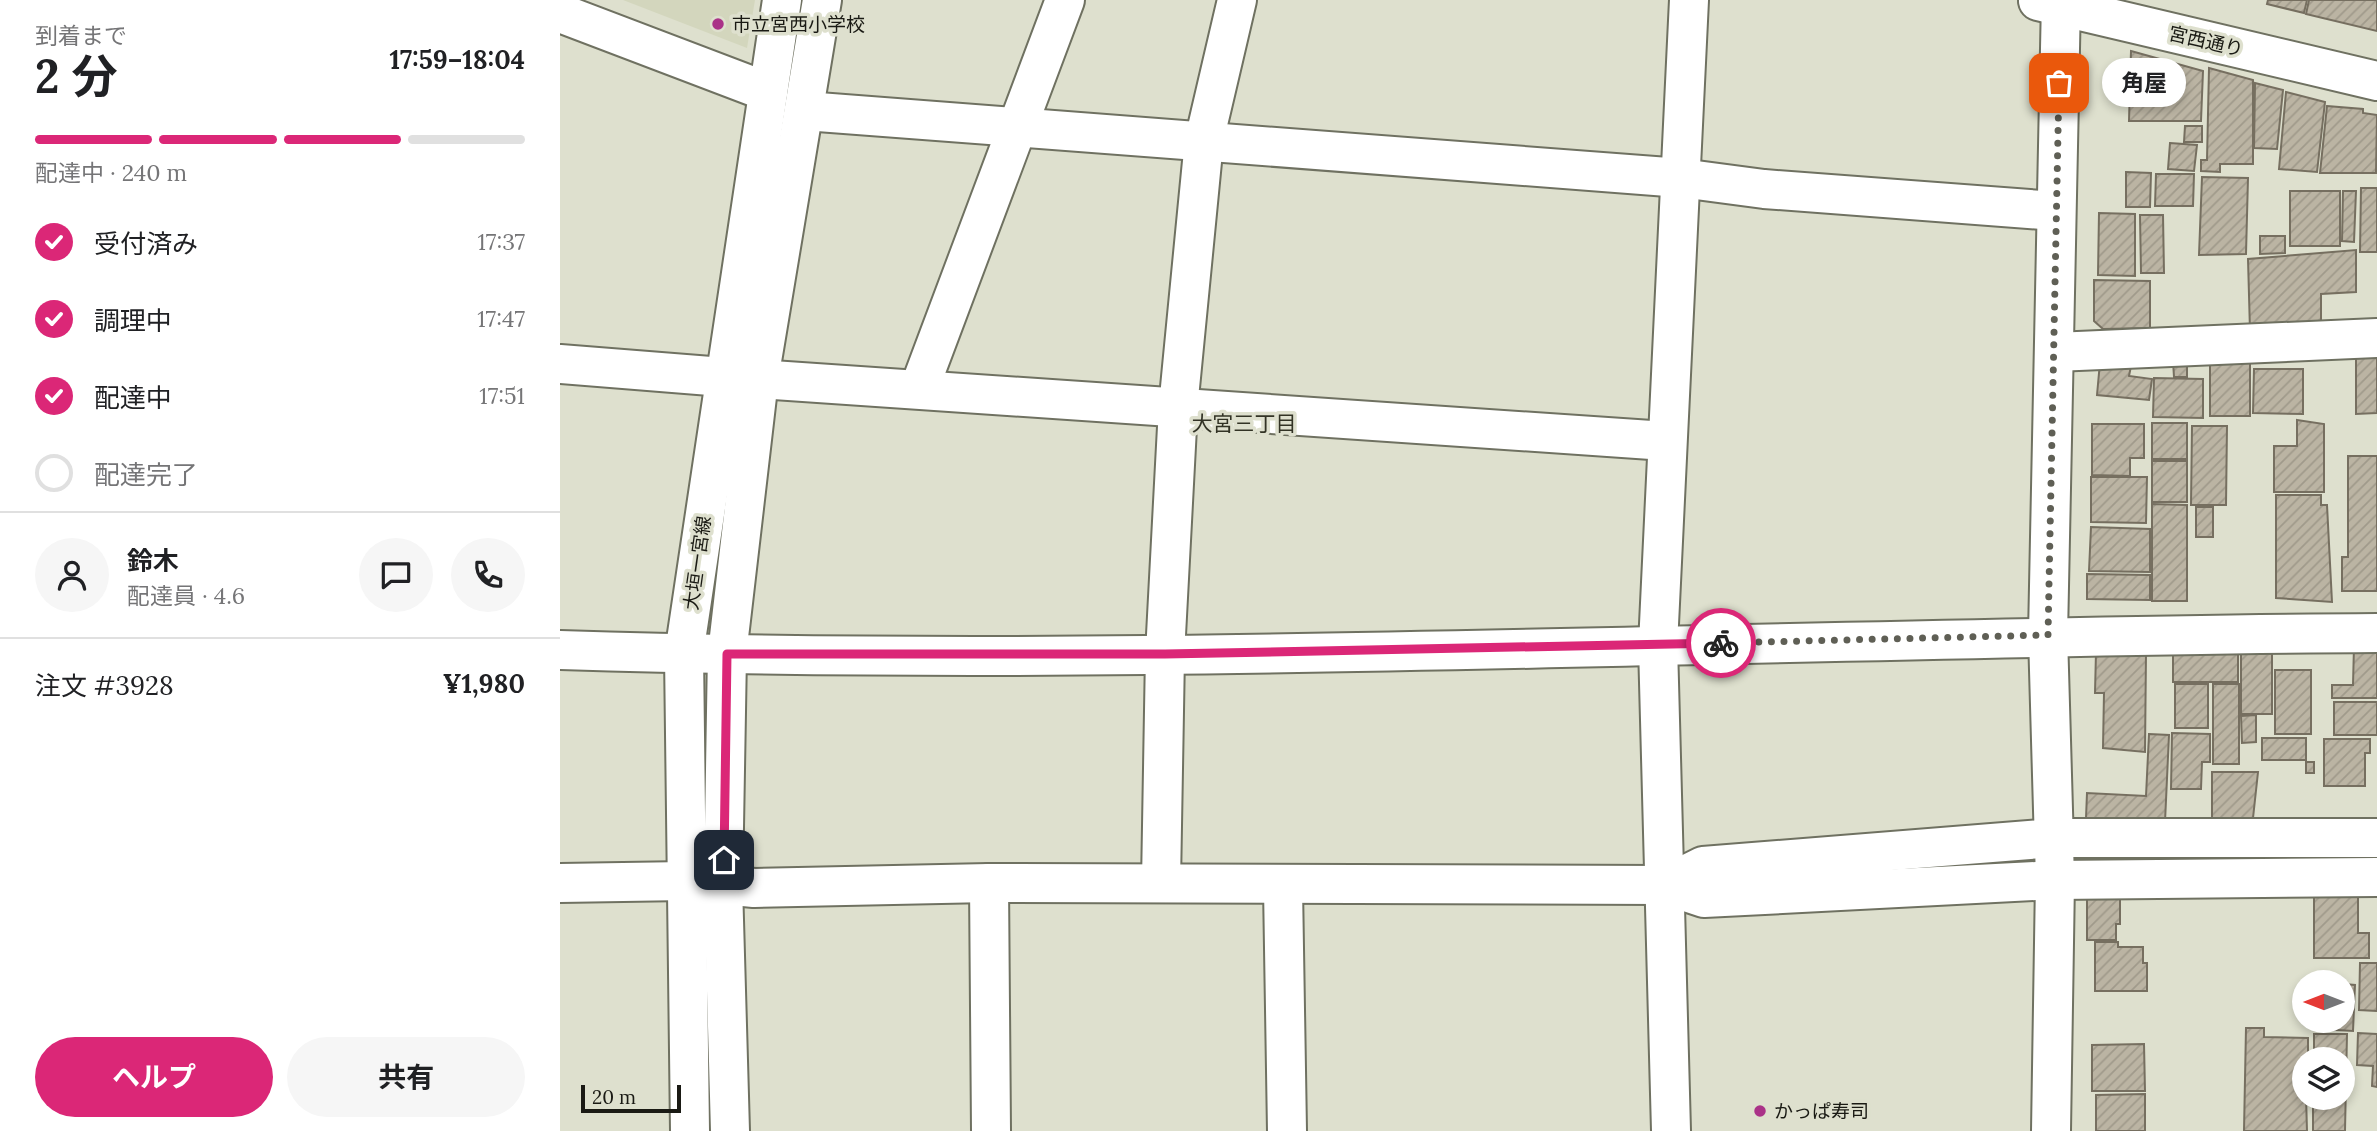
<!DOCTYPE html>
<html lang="ja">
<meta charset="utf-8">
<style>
:root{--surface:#fff;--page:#f6f6f6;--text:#202124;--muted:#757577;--line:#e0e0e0;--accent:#db2777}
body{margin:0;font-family:Lora,"Noto Sans JP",serif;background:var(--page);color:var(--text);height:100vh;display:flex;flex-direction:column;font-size:26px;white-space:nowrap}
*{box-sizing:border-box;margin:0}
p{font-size:23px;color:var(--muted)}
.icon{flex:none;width:38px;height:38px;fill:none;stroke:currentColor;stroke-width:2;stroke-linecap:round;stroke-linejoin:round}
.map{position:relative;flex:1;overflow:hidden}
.panel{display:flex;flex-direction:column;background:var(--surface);width:560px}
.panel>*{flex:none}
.needle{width:46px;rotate:270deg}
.controls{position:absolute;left:1732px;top:970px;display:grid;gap:14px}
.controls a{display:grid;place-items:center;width:63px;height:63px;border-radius:50%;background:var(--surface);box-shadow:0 4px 10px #0003;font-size:35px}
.scale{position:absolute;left:21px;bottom:18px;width:100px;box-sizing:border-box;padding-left:7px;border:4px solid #1a1a14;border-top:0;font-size:19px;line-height:24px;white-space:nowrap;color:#1a1a14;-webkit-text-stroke:5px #dee0ce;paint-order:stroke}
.pin{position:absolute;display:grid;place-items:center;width:60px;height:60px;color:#fff;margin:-30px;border-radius:14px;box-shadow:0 4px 10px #0006}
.courier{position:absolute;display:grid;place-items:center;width:70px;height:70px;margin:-35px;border:5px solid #db2777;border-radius:50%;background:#fff;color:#222;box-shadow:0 2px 9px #0007}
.bubble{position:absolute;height:49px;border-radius:24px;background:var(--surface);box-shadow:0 4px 10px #0003;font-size:23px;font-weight:700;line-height:49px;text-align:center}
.headline em{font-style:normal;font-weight:700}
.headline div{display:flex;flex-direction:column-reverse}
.headline{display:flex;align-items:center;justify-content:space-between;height:119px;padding:0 35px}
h1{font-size:46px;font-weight:700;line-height:52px}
.bar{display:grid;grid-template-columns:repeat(4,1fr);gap:10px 7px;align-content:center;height:84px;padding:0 35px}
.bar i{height:9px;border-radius:5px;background:var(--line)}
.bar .active{background:var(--accent)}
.bar p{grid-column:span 4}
.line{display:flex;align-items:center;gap:18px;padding:0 35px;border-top:2px solid var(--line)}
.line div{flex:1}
.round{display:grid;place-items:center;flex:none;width:74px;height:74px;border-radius:37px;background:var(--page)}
ol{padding:0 35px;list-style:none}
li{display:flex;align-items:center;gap:21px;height:77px}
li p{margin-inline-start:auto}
li .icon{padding:7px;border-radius:50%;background:var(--accent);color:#fff;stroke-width:4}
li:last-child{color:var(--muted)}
li i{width:38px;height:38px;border:4px solid var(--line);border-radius:50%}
.cta{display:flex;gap:14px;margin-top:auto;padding:14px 35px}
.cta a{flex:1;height:80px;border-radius:42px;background:var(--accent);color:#fff;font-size:28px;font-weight:700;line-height:80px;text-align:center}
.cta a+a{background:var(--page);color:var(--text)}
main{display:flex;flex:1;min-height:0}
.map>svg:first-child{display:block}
</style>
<main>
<section class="panel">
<div class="headline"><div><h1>2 分</h1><p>到着まで</p></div><em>17:59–18:04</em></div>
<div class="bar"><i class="active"></i><i class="active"></i><i class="active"></i><i></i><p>配達中 · 240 m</p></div>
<ol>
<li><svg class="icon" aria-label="check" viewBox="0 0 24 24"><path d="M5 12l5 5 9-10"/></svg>受付済み<p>17:37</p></li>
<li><svg class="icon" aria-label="check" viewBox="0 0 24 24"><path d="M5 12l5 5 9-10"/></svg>調理中<p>17:47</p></li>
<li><svg class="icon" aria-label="check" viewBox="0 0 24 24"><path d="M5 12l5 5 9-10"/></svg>配達中<p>17:51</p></li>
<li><i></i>配達完了</li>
</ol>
<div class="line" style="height:126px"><a class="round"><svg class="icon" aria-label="person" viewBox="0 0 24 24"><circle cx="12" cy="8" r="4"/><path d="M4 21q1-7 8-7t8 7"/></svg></a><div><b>鈴木</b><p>配達員 · 4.6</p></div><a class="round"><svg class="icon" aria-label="chat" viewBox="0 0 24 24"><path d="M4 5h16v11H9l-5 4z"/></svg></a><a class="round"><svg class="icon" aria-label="phone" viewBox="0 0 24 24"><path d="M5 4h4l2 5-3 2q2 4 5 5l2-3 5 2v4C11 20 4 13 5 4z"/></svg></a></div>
<div class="line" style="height:91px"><div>注文 #3928</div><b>¥1,980</b></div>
<div class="cta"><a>ヘルプ</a><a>共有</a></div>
</section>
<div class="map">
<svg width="1817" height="1131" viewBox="0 0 1817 1131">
<defs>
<pattern id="building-hatch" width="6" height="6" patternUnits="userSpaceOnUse" patternTransform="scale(1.75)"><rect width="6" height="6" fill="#bbb4a3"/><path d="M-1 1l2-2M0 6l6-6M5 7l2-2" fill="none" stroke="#a09a8b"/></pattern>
</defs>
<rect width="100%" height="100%" fill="#dee0ce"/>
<polygon fill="#d3d6bd" points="63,0 195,0 187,48"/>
<g fill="url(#building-hatch)" stroke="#766f60" stroke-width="2">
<polygon points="1708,0 1747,0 1744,13 1707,4"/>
<polygon points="1749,0 1817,0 1817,31 1746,14"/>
<polygon points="1571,51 1643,71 1641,121 1569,121"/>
<polygon points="1649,68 1693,80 1693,164 1660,164 1660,172 1641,171 1641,160 1647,160"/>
<polygon points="1695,83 1723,90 1717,149 1694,148"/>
<polygon points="1726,92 1765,102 1757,172 1719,169"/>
<polygon points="1767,106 1803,109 1803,113 1817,115 1816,173 1760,173"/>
<polygon points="1625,126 1642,126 1642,142 1624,142"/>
<polygon points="1610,143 1637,145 1634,171 1608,169"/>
<polygon points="1566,172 1591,173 1590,207 1566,207"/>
<polygon points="1596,174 1634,174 1633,206 1595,206"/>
<polygon points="1642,177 1688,178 1686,254 1639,255"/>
<polygon points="1801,188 1817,188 1817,252 1800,252"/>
<rect x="1730" y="191" width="50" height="55"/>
<polygon points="1783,191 1796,191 1794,242 1782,241"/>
<polygon points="1539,213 1575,214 1575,276 1538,275"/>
<polygon points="1580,215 1603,215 1604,273 1581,273"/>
<polygon points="1700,236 1725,236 1725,253 1700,254"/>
<polygon points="1796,250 1796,292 1761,294 1761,325 1690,331 1688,259"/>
<polygon points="1534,280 1590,281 1590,328 1543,329 1534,321"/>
<rect x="1650" y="353" width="40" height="63"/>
<polygon points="1796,357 1817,357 1817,413 1796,414"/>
<polygon points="1613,361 1627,361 1627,377 1614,377"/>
<polygon points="1540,362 1571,366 1569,376 1592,379 1589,400 1537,395"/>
<polygon points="1694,369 1743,369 1743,414 1693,413"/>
<polygon points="1594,378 1643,379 1643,418 1593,417"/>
<polygon points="1737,420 1764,424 1764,492 1714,492 1714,446 1737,446"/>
<rect x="1592" y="423" width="35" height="36"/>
<polygon points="1532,424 1584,424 1584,458 1570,458 1570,476 1532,475"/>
<polygon points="1632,426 1667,426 1666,505 1631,505"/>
<polygon points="1788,456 1817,456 1817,591 1782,591 1782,557 1788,557"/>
<rect x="1592" y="461" width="35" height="41"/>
<polygon points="1531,477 1587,477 1586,523 1531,522"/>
<polygon points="1716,495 1761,495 1761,505 1767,505 1772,602 1716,598"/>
<polygon points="1592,504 1627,505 1627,601 1592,601"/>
<rect x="1636" y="507" width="17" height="30"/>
<polygon points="1531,527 1590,529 1590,572 1529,571"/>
<polygon points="1527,574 1590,575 1590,600 1527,599"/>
<polygon points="1794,646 1817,646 1817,698 1772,698 1772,685 1793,685"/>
<rect x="1613" y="648" width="65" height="34"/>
<rect x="1681" y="648" width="31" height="66"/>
<polygon points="1536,652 1586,653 1585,752 1543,748 1544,693 1535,693"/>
<rect x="1715" y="670" width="36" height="64"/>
<rect x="1615" y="684" width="33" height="44"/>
<rect x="1653" y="684" width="26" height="80"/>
<rect x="1774" y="702" width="43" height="33"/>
<polygon points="1696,715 1696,742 1682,743 1681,716"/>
<polygon points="1612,733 1650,734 1650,762 1642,762 1641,789 1611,789"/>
<polygon points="1589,734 1609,735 1605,822 1526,818 1527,793 1586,796"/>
<rect x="1702" y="738" width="44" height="22"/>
<polygon points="1764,739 1810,739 1810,753 1805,753 1805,786 1764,786"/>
<rect x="1746" y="762" width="8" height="11"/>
<polygon points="1652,772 1698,772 1693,818 1652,818"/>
<polygon points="1754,885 1798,885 1798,933 1809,933 1809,958 1754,958"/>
<polygon points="1527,893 1560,893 1560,924 1556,924 1556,940 1527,940"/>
<polygon points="1535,942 1558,942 1558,947 1583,947 1583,963 1587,963 1587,991 1535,991"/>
<polygon points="1800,963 1817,963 1817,1011 1799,1010"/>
<polygon points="1783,984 1795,985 1793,1031 1759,1029 1760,1020 1783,1020"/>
<polygon points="1686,1028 1704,1028 1704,1037 1748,1038 1748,1059 1745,1059 1747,1131 1684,1131"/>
<polygon points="1798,1033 1817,1034 1817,1087 1812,1086 1813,1066 1797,1065"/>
<polygon points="1754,1034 1787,1034 1785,1131 1753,1131 1753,1097 1783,1097 1783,1059 1754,1059"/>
<polygon points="1584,1044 1585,1091 1532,1091 1532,1045"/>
<polygon points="1585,1094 1585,1131 1536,1131 1536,1095"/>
</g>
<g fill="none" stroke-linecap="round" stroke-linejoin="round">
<g stroke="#6f7161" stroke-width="42">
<g id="minor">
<polyline points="1478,1 1817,81"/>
<polyline points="0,13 208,92"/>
<polyline points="245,111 1121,178 1204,189 1496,211"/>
<polyline points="1495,352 1817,338"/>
<polyline points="0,364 163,377"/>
<polyline points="199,379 1106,441"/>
<polyline points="359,389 505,0"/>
<path d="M0 650C605 669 1212 637 1817 633"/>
<polyline points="0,883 126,881"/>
<polyline points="429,883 431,1131"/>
<polyline points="601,883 605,654 618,408 644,141 677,0"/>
<polyline points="163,885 194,888 429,883 1105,885 1144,898 1495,880 1817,877"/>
<polyline points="1105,885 1143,866 1494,838 1817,838"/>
<polyline points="723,887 727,1131"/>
<polyline points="1111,1131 1098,645 1129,0"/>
<polyline points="1491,1131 1495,880 1488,635 1501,0"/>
</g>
</g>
<g stroke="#6f7161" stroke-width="42">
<g id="major">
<polyline points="130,1131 124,654 222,0"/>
<polyline points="170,1131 163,885 167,654 199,379 262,0"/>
</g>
</g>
<use href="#minor" stroke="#fff" stroke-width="38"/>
<use href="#major" stroke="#fff" stroke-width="38"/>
</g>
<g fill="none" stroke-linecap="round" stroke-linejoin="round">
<polyline stroke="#5f5f55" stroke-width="7" stroke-dasharray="0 12.6" points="1161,643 1488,635 1499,83"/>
<polyline stroke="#db2777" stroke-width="9" points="164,860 167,654 605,654 1161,643"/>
</g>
<g fill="#aa3288" stroke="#dee0ce" stroke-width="2.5">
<circle cx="158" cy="24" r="7"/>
<circle cx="1200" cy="1111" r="7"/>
</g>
<g text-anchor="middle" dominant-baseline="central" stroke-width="7" stroke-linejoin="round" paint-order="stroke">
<g font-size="19" fill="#1a1a14" stroke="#dee0ce" text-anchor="start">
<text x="172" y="24">市立宮西小学校</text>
<text x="1214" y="1111">かっぱ寿司</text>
</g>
<g font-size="19" fill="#1a1a14" stroke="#dee0ce">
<text transform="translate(1646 41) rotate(13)">宮西通り</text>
<text transform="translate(137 563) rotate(-82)">大垣一宮線</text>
</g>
<g font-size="21" fill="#323325" stroke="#dee0ce">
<text x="684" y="423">大宮三丁目</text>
</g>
</g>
</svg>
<div class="controls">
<a><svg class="needle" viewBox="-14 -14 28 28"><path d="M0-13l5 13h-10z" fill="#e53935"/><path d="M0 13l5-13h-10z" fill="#757577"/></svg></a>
<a><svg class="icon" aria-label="layers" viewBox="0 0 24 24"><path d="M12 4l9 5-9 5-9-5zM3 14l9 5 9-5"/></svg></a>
</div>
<div class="scale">20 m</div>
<div class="pin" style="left:1499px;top:83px;background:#ea580c"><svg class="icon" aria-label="bag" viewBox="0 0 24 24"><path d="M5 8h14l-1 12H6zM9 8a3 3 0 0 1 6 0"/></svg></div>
<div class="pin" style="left:164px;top:860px;background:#1f2937"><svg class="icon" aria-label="home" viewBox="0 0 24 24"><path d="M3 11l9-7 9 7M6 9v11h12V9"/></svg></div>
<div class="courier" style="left:1161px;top:643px"><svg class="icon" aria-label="bike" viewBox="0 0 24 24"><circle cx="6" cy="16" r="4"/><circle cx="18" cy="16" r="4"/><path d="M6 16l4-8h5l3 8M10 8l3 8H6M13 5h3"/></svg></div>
<div class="bubble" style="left:1542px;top:58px;width:84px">角屋</div>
</div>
</main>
